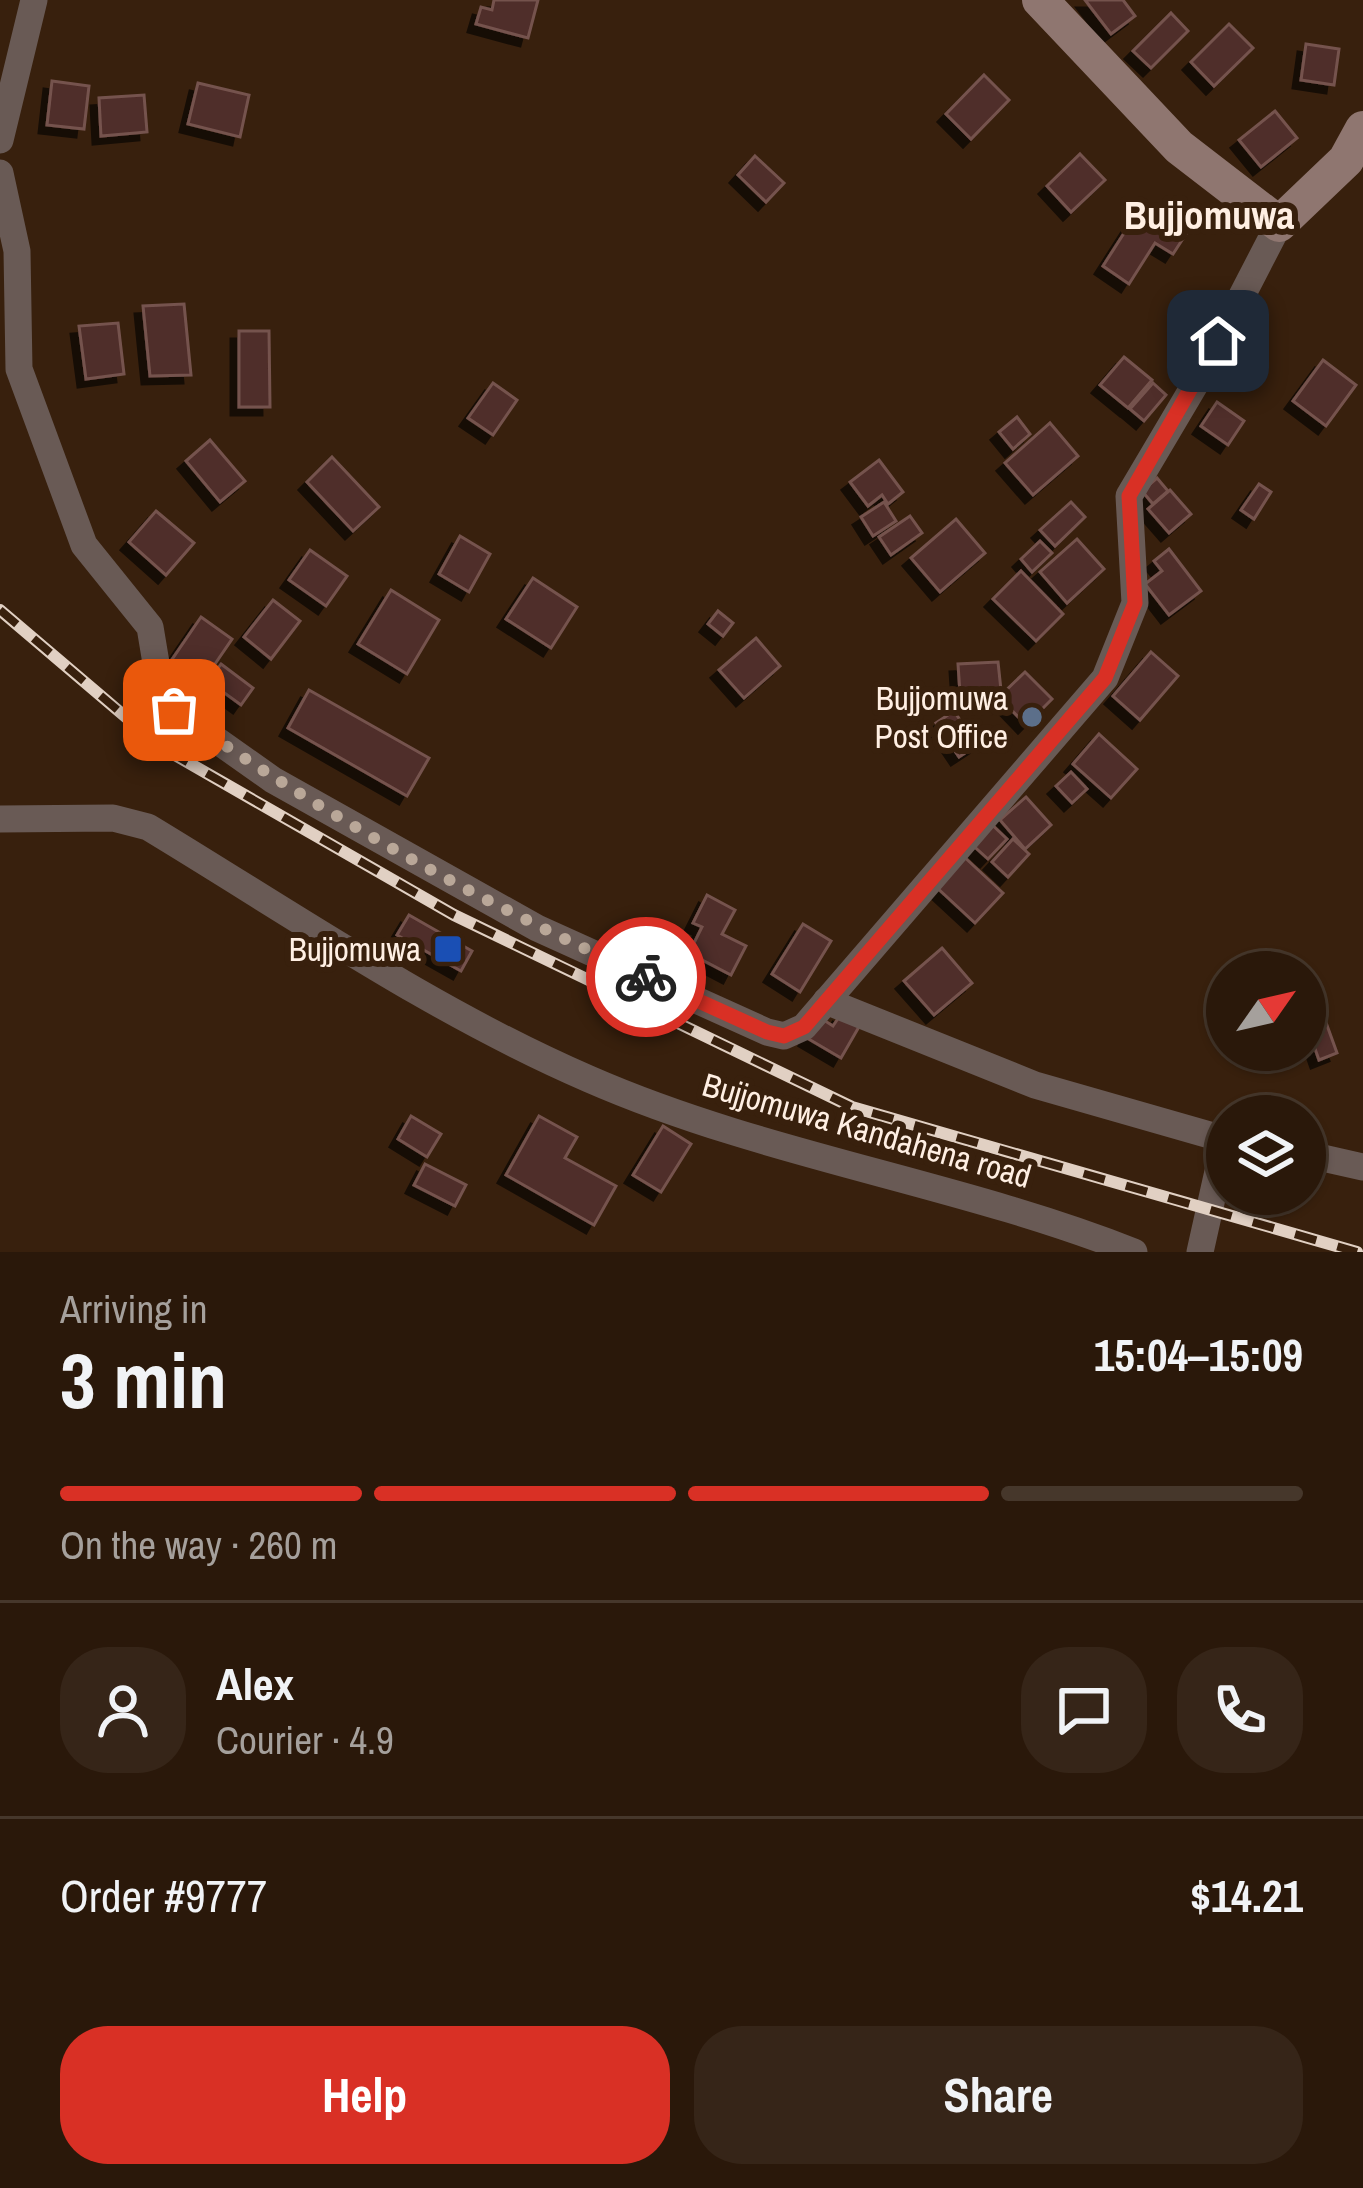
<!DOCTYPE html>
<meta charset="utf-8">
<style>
:root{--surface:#2a180a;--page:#362518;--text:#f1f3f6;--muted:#a5a09c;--line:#46372b;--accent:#d93025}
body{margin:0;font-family:"Archivo Narrow",sans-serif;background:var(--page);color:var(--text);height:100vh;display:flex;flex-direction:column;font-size:45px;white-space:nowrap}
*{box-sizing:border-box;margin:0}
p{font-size:39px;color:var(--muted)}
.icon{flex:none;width:66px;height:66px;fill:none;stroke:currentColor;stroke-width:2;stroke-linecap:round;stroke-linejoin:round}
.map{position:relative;height:1252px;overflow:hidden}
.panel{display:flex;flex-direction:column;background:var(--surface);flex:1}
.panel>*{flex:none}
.needle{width:78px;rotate:56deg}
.tools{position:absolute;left:1206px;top:951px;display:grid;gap:24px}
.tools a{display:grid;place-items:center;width:120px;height:120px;border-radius:50%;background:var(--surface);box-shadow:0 3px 9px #0004,0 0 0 3px var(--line);font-size:60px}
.pin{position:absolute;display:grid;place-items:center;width:102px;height:102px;color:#fff;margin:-51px;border-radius:24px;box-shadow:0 6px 18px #0006}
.courier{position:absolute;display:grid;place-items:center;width:120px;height:120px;margin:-60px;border:9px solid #d93025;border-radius:50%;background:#fff;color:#222;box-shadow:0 3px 15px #0007}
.overview em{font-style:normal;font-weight:700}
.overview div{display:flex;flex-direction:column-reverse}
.overview{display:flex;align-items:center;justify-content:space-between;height:204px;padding:0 60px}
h1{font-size:78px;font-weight:700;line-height:90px}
.bar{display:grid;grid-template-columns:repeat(4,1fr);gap:18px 12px;align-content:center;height:144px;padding:0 60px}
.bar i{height:15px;border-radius:9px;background:var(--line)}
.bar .active{background:var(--accent)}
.bar p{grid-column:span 4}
.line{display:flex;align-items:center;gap:30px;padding:0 60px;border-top:3px solid var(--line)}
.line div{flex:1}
.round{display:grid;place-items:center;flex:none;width:126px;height:126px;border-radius:48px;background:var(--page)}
.cta{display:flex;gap:24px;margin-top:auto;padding:24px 60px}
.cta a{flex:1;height:138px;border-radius:48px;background:var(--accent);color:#fff;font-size:48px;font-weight:700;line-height:138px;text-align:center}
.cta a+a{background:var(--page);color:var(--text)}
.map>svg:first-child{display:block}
</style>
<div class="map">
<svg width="1363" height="1252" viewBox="0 0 1363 1252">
<defs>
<filter id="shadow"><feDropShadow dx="-8" dy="8" stdDeviation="0" flood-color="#0009"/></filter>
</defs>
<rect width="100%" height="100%" fill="#38200d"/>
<g fill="#4f2d29" stroke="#75534e" stroke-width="3" filter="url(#shadow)">
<polygon points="494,0 538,0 528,38 476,24 481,7 492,10"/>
<polygon points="1085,0 1123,0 1135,16 1111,34"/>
<polygon points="1171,13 1188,31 1151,68 1133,51"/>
<polygon points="1229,24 1253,48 1214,86 1191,62"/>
<polygon points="1306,44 1339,49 1334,85 1301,80"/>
<polygon points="984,75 1009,100 971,139 946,114"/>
<polygon points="52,81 89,86 84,129 47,125"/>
<polygon points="198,83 249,95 240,137 188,124"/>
<polygon points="144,95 147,132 101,136 99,98"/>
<polygon points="1275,111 1297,138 1261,167 1239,140"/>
<polygon points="1080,154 1105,180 1071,212 1047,186"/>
<polygon points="755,156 784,183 766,202 738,175"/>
<polygon points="1142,205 1186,234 1173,254 1155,243 1129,284 1103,266"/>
<polygon points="184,304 191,375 150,376 143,306"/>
<polygon points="118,323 124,374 86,379 79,326"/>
<polygon points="239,331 269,331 270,407 239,407"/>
<polygon points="1124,357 1152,380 1128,408 1100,385"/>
<polygon points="1323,360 1356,385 1326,426 1293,401"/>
<polygon points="493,383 517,400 493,435 468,418"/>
<polygon points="1153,383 1166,395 1144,421 1130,409"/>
<polygon points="1217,402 1244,421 1228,445 1201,426"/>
<polygon points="1017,417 1030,434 1013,449 999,432"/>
<polygon points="1050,423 1078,456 1033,495 1005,463"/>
<polygon points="210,440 245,481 220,502 186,461"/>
<polygon points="332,457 379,507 353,531 307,482"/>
<polygon points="879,460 903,492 888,504 882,495 868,506 850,482"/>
<polygon points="1157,478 1168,491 1153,504 1142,491"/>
<polygon points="1259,484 1271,492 1254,519 1241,510"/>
<polygon points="1170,490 1191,514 1169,533 1148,509"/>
<polygon points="884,502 896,521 873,536 861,517"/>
<polygon points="1071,502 1085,517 1055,546 1040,530"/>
<polygon points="156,511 194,543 166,575 129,542"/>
<polygon points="910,516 922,533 891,555 879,537"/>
<polygon points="956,519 985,553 940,592 911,558"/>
<polygon points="460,536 490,554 469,592 439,574"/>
<polygon points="1077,539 1104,569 1067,603 1040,572"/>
<polygon points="1040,541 1052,553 1032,572 1021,559"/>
<polygon points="1169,549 1201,591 1169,615 1145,584 1162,571 1154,561"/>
<polygon points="310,550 347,576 326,606 289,580"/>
<polygon points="1021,571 1063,614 1036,641 993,599"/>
<polygon points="533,578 577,607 551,648 506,619"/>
<polygon points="391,590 439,620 407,674 358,644"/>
<polygon points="273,600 300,621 271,659 244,637"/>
<polygon points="718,611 733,623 723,636 708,624"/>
<polygon points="201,617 232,639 202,683 171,661"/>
<polygon points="756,638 780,666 744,698 719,670"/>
<polygon points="1151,652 1178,676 1140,720 1113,696"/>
<polygon points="998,662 1001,690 960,693 958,664"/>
<polygon points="221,664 253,688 241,705 208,681"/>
<polygon points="1025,672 1052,699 1026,725 999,697"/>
<polygon points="309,690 429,758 407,796 288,728"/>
<polygon points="954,711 977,745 959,757 936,723"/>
<polygon points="1099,734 1137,769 1111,798 1073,764"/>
<polygon points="1071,772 1087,789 1072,803 1056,786"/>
<polygon points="1026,797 1051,825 1025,849 1000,820"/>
<polygon points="987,820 1007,839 988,859 968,841"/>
<polygon points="1013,839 1029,854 1008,877 992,862"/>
<polygon points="961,854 1003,893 975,923 933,884"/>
<polygon points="707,895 735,910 722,934 746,946 731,975 689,953 702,927 693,923"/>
<polygon points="409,915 472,951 461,971 397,935"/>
<polygon points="803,924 831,941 800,992 772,974"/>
<polygon points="942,948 972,983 934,1015 904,981"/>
<polygon points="841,1014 860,1025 841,1058 807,1038 819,1017 833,1026"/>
<polygon points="1324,1017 1337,1053 1319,1060 1312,1040 1305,1042 1305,1024"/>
<polygon points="411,1116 441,1134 427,1157 398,1139"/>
<polygon points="539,1116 577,1137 565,1158 616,1186 594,1225 506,1175"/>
<polygon points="663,1126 691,1144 661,1192 633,1175"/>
<polygon points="425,1164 466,1185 455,1206 414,1185"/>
</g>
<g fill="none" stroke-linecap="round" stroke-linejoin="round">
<g stroke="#695a55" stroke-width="27">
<polyline points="0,140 34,0"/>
<polyline points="0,173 17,251 19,369 84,545 150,627 159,681 174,710 273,780 537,928 767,1032 784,1036 804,1027 1105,678 1135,603 1129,496 1203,371 1279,224"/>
<path d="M0 819 113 818 148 827C292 914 434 1012 589 1079 765 1156 957 1182 1134 1252"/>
<polyline points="826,1001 1035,1085 1227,1140"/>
<polyline points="1305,1154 1363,1167"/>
<polyline points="1200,1252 1225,1140"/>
</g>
<polyline stroke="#8f7670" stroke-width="36" points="1040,0 1179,147 1279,224 1346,160 1363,129"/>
<g stroke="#e1d0c3" stroke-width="12">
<polyline id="rail" points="0,610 161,747 454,915 852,1107 1357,1252"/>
</g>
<use href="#rail" stroke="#38200d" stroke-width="8" stroke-dasharray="22" stroke-linecap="butt"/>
</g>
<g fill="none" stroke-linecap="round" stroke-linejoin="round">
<path stroke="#b9a798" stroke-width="12" stroke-dasharray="0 21.6" d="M174 710C322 815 481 902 646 977"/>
<polyline stroke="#d93025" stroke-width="15" points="646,977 767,1032 784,1036 804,1027 1105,678 1135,603 1129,496 1218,341"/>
</g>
<circle fill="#5c6f8a" stroke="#38200d" stroke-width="4.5" cx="1032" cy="717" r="12"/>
<rect fill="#1a4fb4" stroke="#38200d" stroke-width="4.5" x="433" y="934" width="30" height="30" rx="6"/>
<g text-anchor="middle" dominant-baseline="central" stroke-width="12" stroke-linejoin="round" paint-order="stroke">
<g font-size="33" fill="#ffefe3" stroke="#38200d" text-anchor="end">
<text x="1008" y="698">Bujjomuwa<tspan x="1008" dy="38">Post Office</tspan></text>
<text x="421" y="949">Bujjomuwa</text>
</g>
<g font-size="33" fill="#ffefe3" stroke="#38200d">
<text transform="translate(867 1130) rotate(16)">Bujjomuwa Kandahena road</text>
</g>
<g font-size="39" font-weight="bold" fill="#ffefe3" stroke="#38200d">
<text x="1209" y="215">Bujjomuwa</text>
</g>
</g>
</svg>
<div class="tools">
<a><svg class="needle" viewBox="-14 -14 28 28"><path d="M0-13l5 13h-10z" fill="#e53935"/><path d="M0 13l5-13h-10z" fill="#a5a09c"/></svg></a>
<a><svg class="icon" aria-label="layers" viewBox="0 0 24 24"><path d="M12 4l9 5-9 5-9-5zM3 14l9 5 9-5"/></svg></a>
</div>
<div class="pin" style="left:174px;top:710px;background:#ea580c"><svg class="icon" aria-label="bag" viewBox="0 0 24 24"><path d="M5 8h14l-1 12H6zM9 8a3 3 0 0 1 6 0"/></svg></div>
<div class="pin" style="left:1218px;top:341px;background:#1f2937"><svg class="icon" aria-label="home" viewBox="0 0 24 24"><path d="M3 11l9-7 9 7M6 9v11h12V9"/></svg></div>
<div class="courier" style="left:646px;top:977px"><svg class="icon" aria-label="bike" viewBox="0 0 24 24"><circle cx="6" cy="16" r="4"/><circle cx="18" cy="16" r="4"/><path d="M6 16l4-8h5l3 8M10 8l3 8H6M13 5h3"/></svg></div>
</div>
<section class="panel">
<div class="overview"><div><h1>3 min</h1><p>Arriving in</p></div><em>15:04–15:09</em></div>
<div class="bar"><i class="active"></i><i class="active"></i><i class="active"></i><i></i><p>On the way · 260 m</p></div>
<div class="line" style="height:216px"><a class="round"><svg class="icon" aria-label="person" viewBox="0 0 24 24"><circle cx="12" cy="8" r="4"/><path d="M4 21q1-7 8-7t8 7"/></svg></a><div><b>Alex</b><p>Courier · 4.9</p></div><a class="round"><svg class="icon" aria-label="chat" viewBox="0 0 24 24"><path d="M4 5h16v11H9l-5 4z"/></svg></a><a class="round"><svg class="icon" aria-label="phone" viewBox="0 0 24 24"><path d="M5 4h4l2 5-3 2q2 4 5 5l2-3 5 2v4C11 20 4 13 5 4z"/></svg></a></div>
<div class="line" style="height:156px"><div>Order #9777</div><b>$14.21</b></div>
<div class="cta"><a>Help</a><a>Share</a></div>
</section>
